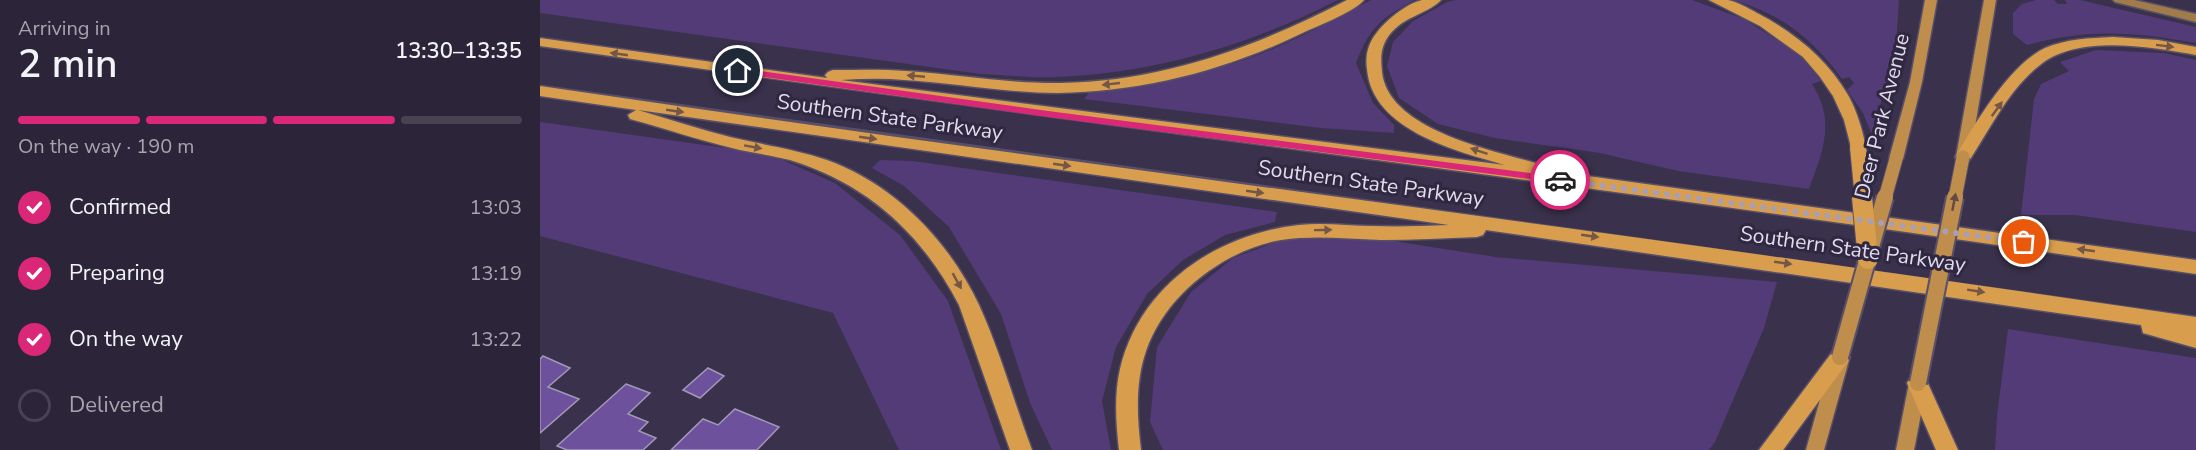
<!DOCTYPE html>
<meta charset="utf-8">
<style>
:root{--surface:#2c2539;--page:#383144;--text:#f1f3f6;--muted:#a6a5ae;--line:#484253;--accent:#db2777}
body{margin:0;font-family:"Nunito Sans",sans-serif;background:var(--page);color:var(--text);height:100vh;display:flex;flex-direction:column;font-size:22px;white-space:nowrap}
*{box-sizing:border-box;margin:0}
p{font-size:20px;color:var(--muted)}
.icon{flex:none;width:33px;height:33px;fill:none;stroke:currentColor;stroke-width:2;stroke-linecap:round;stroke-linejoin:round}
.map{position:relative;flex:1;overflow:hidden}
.drawer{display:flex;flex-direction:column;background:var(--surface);width:540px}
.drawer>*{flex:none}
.pin{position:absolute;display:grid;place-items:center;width:51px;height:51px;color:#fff;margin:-26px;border:3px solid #fff;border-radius:50%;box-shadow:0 2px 6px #0007}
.courier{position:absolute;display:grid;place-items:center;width:60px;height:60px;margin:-30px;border:4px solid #db2777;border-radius:50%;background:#fff;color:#222;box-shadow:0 2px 8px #0007}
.headline em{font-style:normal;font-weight:600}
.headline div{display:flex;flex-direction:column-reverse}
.headline{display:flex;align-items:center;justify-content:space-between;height:102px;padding:0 18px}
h1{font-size:39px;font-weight:600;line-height:45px}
.bar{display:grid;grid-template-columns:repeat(4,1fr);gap:9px 6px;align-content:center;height:72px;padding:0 18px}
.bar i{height:8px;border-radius:4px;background:var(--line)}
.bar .active{background:var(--accent)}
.bar p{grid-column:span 4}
ol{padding:0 18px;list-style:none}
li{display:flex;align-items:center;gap:18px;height:66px}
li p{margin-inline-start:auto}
li .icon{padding:6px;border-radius:50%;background:var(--accent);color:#fff;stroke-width:4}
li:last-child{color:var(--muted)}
li i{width:33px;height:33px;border:3px solid var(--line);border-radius:50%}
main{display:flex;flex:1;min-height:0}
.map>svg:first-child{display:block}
</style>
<main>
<section class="drawer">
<div class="headline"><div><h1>2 min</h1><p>Arriving in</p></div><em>13:30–13:35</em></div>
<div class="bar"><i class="active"></i><i class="active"></i><i class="active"></i><i></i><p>On the way · 190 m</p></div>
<ol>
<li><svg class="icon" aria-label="check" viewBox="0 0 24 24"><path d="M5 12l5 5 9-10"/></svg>Confirmed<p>13:03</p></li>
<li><svg class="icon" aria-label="check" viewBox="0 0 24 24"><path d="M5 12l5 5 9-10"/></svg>Preparing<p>13:19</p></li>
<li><svg class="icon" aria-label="check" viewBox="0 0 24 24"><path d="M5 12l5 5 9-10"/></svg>On the way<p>13:22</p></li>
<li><i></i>Delivered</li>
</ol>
</section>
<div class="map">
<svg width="1656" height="450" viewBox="0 0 1656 450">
<rect width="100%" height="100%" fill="#3a314c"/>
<g fill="#523b77">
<path d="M0 0H798C710 45 612 74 513 77 489 78 464 75 440 74L0 13Z"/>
<path d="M831 0H875C842 17 830 27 816 63L833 103 854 125V133L781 128 544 99 551 90C594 85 639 79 681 67 734 53 783 25 831 0Z"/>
<path d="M916 0H1152L1204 19 1259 54 1281 81 1272 84C1296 121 1283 151 1269 189L1138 171 1060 153 955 138 898 124 859 98 847 66 853 42 873 21 907 2Z"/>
<path d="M1193 0H1359L1356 47 1332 135 1323 113 1307 90 1314 83 1309 77 1302 79C1272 38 1243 15 1193 0Z"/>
<path d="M1496 0H1514L1518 4H1527L1525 0H1540L1656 27V43C1594 32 1549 28 1487 45L1473 34V13L1482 4Z"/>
<polygon points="1556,50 1624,53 1656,60 1656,232 1535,215 1481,215 1494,99 1501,84 1529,71 1520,62"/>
<polygon points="0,122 229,154 295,183 360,235 408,301 461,450 359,450 293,313 0,236"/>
<polygon points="340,160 373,161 737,212 735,222 685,235 643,260 607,294 576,347 562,401 571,450 512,450 490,403 461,314 409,227 364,186 332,168"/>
<polygon points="808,234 956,257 1237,282 1224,328 1175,442 1169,450 623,450 610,422 617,347 651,292 693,258 749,237"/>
<polygon points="1468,329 1656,358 1656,450 1455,450 1457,416"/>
</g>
<g fill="#6e519d" stroke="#a298b8" stroke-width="1.5">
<polygon points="3,356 30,368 8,387 39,399 0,433 0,359"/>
<polygon points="168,368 184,376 160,398 143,390"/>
<polygon points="86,384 110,393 88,414 108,422 99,431 116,438 103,450 27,450 17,446"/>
<polygon points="195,409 239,427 217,450 131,450 163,419 178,425"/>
</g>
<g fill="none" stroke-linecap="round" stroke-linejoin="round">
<g stroke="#585069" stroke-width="3">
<polygon id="secondary" points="1573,0 1594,0 1656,14 1656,22 1575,2"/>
</g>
<g stroke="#585069" stroke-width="3">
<g id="primary">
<polygon points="1385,0 1397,0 1382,82 1363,159 1356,164 1349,159 1370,82"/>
<polygon points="1444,0 1456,0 1430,157 1423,162 1416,157"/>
<polygon points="1300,353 1306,355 1309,360 1284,450 1266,450 1291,360 1294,355"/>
<polygon points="1378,376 1384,378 1387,383 1374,450 1356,450 1369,383 1372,378"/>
</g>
</g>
<g stroke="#585069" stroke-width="3">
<g id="highway">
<path d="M807 0H824C813 13 772 28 756 36 683 71 600 92 518 93 467 93 416 83 364 80 343 78 322 79 301 80L965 165C916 151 832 130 827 69 825 55 828 43 838 31 848 19 866 4 882 0 888 0 895 0 901 0 887 15 860 16 846 40 840 51 841 60 842 72 848 129 950 150 996 163L998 167 997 169 1656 260V274C1105 192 552 125 0 46V38L287 78 285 75 288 72 293 70C317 70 342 69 366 71 417 74 469 84 521 83 624 81 716 47 807 0Z"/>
<path d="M1169 0C1175 0 1182 0 1188 0 1198 2 1208 8 1217 13 1254 32 1287 59 1308 95 1317 111 1322 129 1326 147L1324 151H1312L1304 120 1293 96 1280 77 1263 57 1220 26Z"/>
<path d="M1573 37 1618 40 1656 47V55C1611 47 1538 34 1500 65 1469 89 1450 129 1429 161H1417L1415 157C1435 124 1469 65 1505 48 1526 39 1550 38 1573 37Z"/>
<path d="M0 86C551 167 1105 235 1656 317V348L1603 333 1601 325 946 230 943 235 937 237C905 238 873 240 841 240 807 239 775 235 741 240 684 250 625 295 606 351 595 383 597 417 601 450H579C576 423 574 395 580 369 600 285 677 234 759 225 784 222 808 226 832 226 858 227 883 226 909 225L98 110C129 119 159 129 190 137 223 145 255 149 287 160 354 184 409 241 439 305 460 351 474 402 492 450H470L419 305C382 234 328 184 250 160 231 155 211 153 192 148 158 140 124 128 90 119L88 115 96 110 0 96Z"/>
<polygon points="1300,349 1307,351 1310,357 1307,363 1243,450 1219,450 1293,351"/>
<polygon points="1378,374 1385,377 1418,450 1396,450 1367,383 1371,377"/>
</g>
</g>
<use href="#secondary" fill="#a27b4a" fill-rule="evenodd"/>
<use href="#primary" fill="#bf8d4c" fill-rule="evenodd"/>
<use href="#highway" fill="#d99e4d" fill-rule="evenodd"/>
<g stroke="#585069" stroke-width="15" stroke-linecap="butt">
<g id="primary-bridge-far1">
<polyline points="1345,198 1356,159"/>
<polyline points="1415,198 1423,157"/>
</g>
</g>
<g stroke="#585069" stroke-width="20" stroke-linecap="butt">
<g id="primary-bridge">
<polyline points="1300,357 1345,197"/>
<polyline points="1378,383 1415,197"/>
</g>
</g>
<g stroke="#585069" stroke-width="18" stroke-linecap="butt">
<polyline id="highway-bridge-far1" points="1318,147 1323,198"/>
</g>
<g stroke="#585069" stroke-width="22" stroke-linecap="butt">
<polyline id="highway-bridge" points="1322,197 1328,259"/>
</g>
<use href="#primary-bridge-far1" stroke="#bf8d4c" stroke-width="13"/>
<use href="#primary-bridge" stroke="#bf8d4c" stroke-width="16"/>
<use href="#highway-bridge-far1" stroke="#d99e4d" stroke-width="16"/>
<use href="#highway-bridge" stroke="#d99e4d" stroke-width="20"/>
</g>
<defs><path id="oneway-solid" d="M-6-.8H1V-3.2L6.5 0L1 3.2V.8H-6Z" transform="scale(1.5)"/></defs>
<g fill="#745746">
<use href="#oneway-solid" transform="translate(1625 46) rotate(7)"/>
<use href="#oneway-solid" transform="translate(79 54) rotate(-172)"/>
<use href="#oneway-solid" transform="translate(376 76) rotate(-175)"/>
<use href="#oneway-solid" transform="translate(571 84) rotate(174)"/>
<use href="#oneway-solid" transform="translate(1457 109) rotate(-54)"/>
<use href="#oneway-solid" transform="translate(135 111) rotate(8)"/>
<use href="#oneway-solid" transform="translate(328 138) rotate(8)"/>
<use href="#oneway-solid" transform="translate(213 147) rotate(10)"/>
<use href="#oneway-solid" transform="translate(939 151) rotate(-162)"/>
<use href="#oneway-solid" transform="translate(522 165) rotate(8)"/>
<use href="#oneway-solid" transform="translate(715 192) rotate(8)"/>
<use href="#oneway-solid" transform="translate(783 230) rotate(-1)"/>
<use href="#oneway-solid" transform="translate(1050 236) rotate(8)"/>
<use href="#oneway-solid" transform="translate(1546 250) rotate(-172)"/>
<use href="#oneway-solid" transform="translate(1243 263) rotate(8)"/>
<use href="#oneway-solid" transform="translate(417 281) rotate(61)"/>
<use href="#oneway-solid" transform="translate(1436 291) rotate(9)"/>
</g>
<use fill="#624b45" href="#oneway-solid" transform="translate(1414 202) rotate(-79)"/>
<polygon fill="#db2777" points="198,68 508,111 1020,177 1025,180 1020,183 508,117 195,73 194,71"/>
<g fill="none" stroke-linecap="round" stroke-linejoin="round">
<polyline stroke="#a7a0b5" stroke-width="6" stroke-dasharray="0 10.8" points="1020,180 1484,242"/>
</g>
<g text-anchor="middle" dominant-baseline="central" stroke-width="6" stroke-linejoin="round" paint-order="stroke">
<g font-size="21" fill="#e1dbed" stroke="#302741">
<text transform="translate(1342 116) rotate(-76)">Deer Park Avenue</text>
<text transform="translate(350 117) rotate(8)">Southern State Parkway</text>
<text transform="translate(831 183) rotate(8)">Southern State Parkway</text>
<text transform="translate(1313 249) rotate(8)">Southern State Parkway</text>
</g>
</g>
</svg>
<div class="pin" style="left:1484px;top:242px;background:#ea580c"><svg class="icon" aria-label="bag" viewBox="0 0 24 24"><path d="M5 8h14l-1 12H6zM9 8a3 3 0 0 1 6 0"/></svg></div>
<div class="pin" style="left:198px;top:71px;background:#1f2937"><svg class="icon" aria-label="home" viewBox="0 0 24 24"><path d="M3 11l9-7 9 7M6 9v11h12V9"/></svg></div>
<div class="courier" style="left:1020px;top:180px"><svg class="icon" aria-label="car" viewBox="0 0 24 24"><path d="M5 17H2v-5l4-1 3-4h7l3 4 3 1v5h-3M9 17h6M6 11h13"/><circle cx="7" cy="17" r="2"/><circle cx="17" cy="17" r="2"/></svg></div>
</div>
</main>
